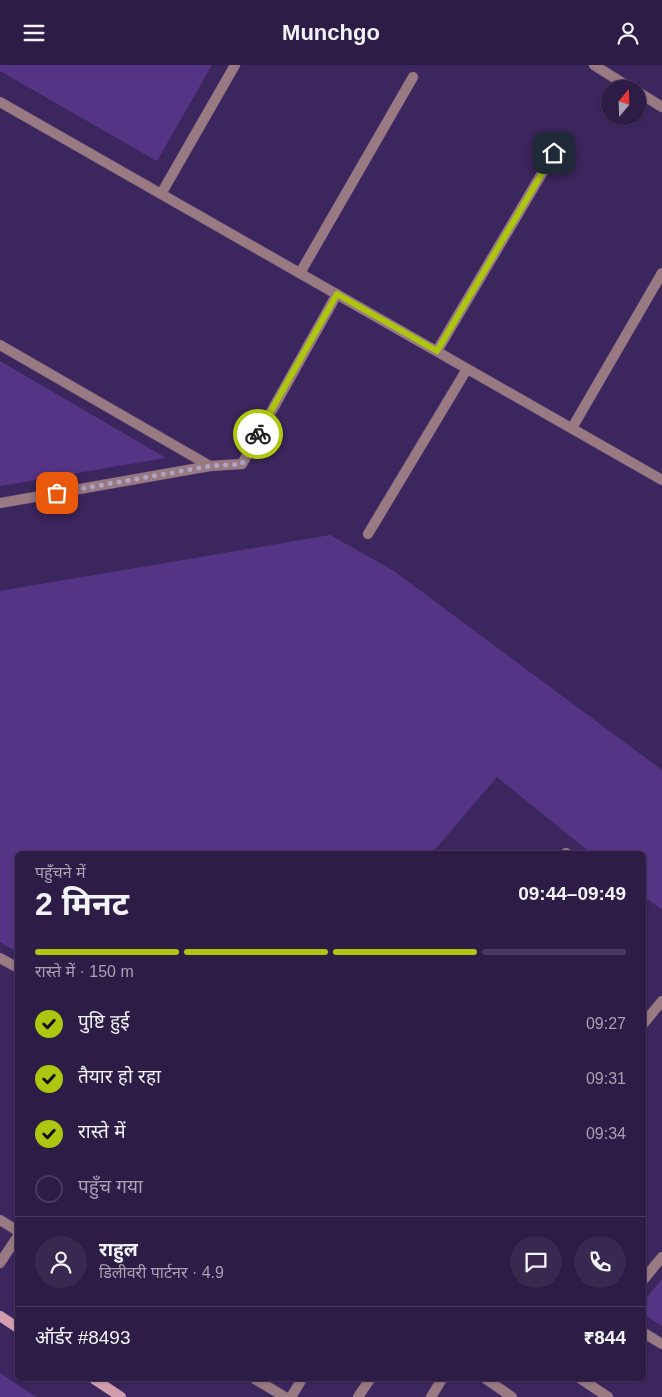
<!DOCTYPE html>
<html lang="hi">
<meta charset="utf-8">
<style>
:root{--surface:#2d1c46;--page:#392951;--text:#f1f3f6;--muted:#a7a1b3;--line:#483a5f;--accent:#adc60f}
body{margin:0;font-family:Arial,"Noto Sans Devanagari",sans-serif;background:var(--page);color:var(--text);height:100vh;display:flex;flex-direction:column;font-size:19px;white-space:nowrap}
*{box-sizing:border-box;margin:0}
p{font-size:16px;color:var(--muted)}
.icon{flex:none;width:28px;height:28px;fill:none;stroke:currentColor;stroke-width:2;stroke-linecap:round;stroke-linejoin:round}
.map{position:relative;flex:1;overflow:hidden}
.panel{position:absolute;left:15px;top:786px;width:631px;height:530px;display:flex;flex-direction:column;background:var(--surface);border-radius:8px;box-shadow:0 1px 4px #0004,0 0 0 1px var(--line)}
.panel>*{flex:none}
.needle{width:32px;rotate:19deg}
.fabs{position:absolute;left:601px;top:15px;display:grid;gap:10px}
.fabs a{display:grid;place-items:center;width:45px;height:45px;border-radius:50%;background:var(--surface);box-shadow:0 1px 4px #0004,0 0 0 1px var(--line);font-size:25px}
.pin{position:absolute;display:grid;place-items:center;width:42px;height:42px;color:#fff;margin:-21px;border-radius:10px;box-shadow:0 2px 8px #0006}
.courier{position:absolute;display:grid;place-items:center;width:50px;height:50px;margin:-25px;border:4px solid #adc60f;border-radius:50%;background:#fff;color:#222;box-shadow:0 1px 6px #0007}
.overview em{font-style:normal;font-weight:700}
.overview div{display:flex;flex-direction:column-reverse}
.overview{display:flex;align-items:center;justify-content:space-between;height:85px;padding:0 20px}
h1{font-size:32px;font-weight:700;line-height:38px}
.bar{display:grid;grid-template-columns:repeat(4,1fr);gap:8px 5px;align-content:center;height:60px;padding:0 20px}
.bar i{height:6px;border-radius:4px;background:var(--line)}
.bar .selected{background:var(--accent)}
.bar p{grid-column:span 4}
.line{display:flex;align-items:center;gap:12px;padding:0 20px;border-top:1px solid var(--line)}
.line div{flex:1}
.round{display:grid;place-items:center;flex:none;width:52px;height:52px;border-radius:26px;background:var(--page)}
ol{padding:0 20px;list-style:none}
li{display:flex;align-items:center;gap:15px;height:55px}
li p{margin-inline-start:auto}
li .icon{padding:5px;border-radius:50%;background:var(--accent);color:#111;stroke-width:4}
li:last-child{color:var(--muted)}
li i{width:28px;height:28px;border:2px solid var(--line);border-radius:50%}
header{display:flex;justify-content:space-between;align-items:center;height:65px;padding:0 20px;background:var(--surface);font-size:22px;font-weight:700}
.map>svg:first-child{display:block}
</style>
<header><svg class="icon" aria-label="menu" viewBox="0 0 24 24"><path d="M4 6h16M4 12h16M4 18h16"/></svg>Munchgo<svg class="icon" aria-label="person" viewBox="0 0 24 24"><circle cx="12" cy="8" r="4"/><path d="M4 21q1-7 8-7t8 7"/></svg></header>
<div class="map">
<svg width="662" height="1332" viewBox="0 0 662 1332">
<rect width="100%" height="100%" fill="#3c265e"/>
<g fill="#553486">
<polygon points="0,0 212,0 157,96 0,6"/>
<polygon points="0,296 166,393 0,421"/>
<polygon points="330,470 394,506 662,705 662,845 644,831 644,789 592,789 497,712 431,789 18,789 17,887 0,877 0,526"/>
<polygon points="662,1214 662,1261 644,1250 644,1236"/>
<polygon points="0,1308 36,1332 0,1332"/>
</g>
<g fill="none" stroke-linecap="round" stroke-linejoin="round">
<g stroke="#554174" stroke-width="11">
<g id="lane">
<polyline points="486,1314 512,1332"/>
<polyline points="581,1314 608,1332"/>
<polyline points="431,1332 442,1314"/>
</g>
</g>
<g stroke="#554174" stroke-width="11">
<g id="street">
<polyline points="594,0 632,24"/>
<polyline points="638,27 662,42"/>
<polyline points="0,37 662,415"/>
<polyline points="161,129 235,0"/>
<polyline points="300,208 413,12"/>
<polyline points="0,280 210,401"/>
<polyline points="437,286 554,88"/>
<polyline points="572,363 662,208"/>
<polyline points="0,438 210,401 242,399 337,229"/>
<polyline points="368,469 467,304"/>
<polyline points="565,789 566,788"/>
<polyline points="0,893 18,903"/>
<polyline points="644,958 662,936"/>
<polyline points="0,1155 18,1166"/>
<polyline points="0,1198 18,1171"/>
<polyline points="644,1214 662,1192"/>
<polyline points="644,1268 662,1279"/>
<polyline points="255,1314 285,1332"/>
<polyline points="291,1332 302,1314"/>
<polyline points="358,1332 370,1314"/>
</g>
</g>
<g stroke="#554174" stroke-width="11">
<g id="secondary">
<polyline points="0,1251 18,1263"/>
<polyline points="94,1314 121,1332"/>
</g>
</g>
<use href="#lane" stroke="#997982" stroke-width="10"/>
<use href="#street" stroke="#997982" stroke-width="10"/>
<use href="#secondary" stroke="#d29eae" stroke-width="10"/>
</g>
<g fill="none" stroke-linecap="round" stroke-linejoin="round">
<polyline stroke="#afa4c5" stroke-width="5" stroke-dasharray="0 9" points="57,428 210,401 242,399 258,369"/>
<polyline stroke="#adc60f" stroke-width="6" points="258,369 337,229 437,286 554,88"/>
</g>
</svg>
<div class="fabs">
<a><svg class="needle" viewBox="-14 -14 28 28"><path d="M0-13l5 13h-10z" fill="#e53935"/><path d="M0 13l5-13h-10z" fill="#a7a1b3"/></svg></a>
</div>
<div class="pin" style="left:57px;top:428px;background:#ea580c"><svg class="icon" aria-label="bag" viewBox="0 0 24 24"><path d="M5 8h14l-1 12H6zM9 8a3 3 0 0 1 6 0"/></svg></div>
<div class="pin" style="left:554px;top:88px;background:#1f2937"><svg class="icon" aria-label="home" viewBox="0 0 24 24"><path d="M3 11l9-7 9 7M6 9v11h12V9"/></svg></div>
<div class="courier" style="left:258px;top:369px"><svg class="icon" aria-label="bike" viewBox="0 0 24 24"><circle cx="6" cy="16" r="4"/><circle cx="18" cy="16" r="4"/><path d="M6 16l4-8h5l3 8M10 8l3 8H6M13 5h3"/></svg></div>
<section class="panel">
<div class="overview"><div><h1>2 मिनट</h1><p>पहुँचने में</p></div><em>09:44–09:49</em></div>
<div class="bar"><i class="selected"></i><i class="selected"></i><i class="selected"></i><i></i><p>रास्ते में · 150 m</p></div>
<ol>
<li><svg class="icon" aria-label="check" viewBox="0 0 24 24"><path d="M5 12l5 5 9-10"/></svg>पुष्टि हुई<p>09:27</p></li>
<li><svg class="icon" aria-label="check" viewBox="0 0 24 24"><path d="M5 12l5 5 9-10"/></svg>तैयार हो रहा<p>09:31</p></li>
<li><svg class="icon" aria-label="check" viewBox="0 0 24 24"><path d="M5 12l5 5 9-10"/></svg>रास्ते में<p>09:34</p></li>
<li><i></i>पहुँच गया</li>
</ol>
<div class="line" style="height:90px"><a class="round"><svg class="icon" aria-label="person" viewBox="0 0 24 24"><circle cx="12" cy="8" r="4"/><path d="M4 21q1-7 8-7t8 7"/></svg></a><div><b>राहुल</b><p>डिलीवरी पार्टनर · 4.9</p></div><a class="round"><svg class="icon" aria-label="chat" viewBox="0 0 24 24"><path d="M4 5h16v11H9l-5 4z"/></svg></a><a class="round"><svg class="icon" aria-label="phone" viewBox="0 0 24 24"><path d="M5 4h4l2 5-3 2q2 4 5 5l2-3 5 2v4C11 20 4 13 5 4z"/></svg></a></div>
<div class="line" style="height:65px"><div>ऑर्डर #8493</div><b>₹844</b></div>
</section>
</div>
